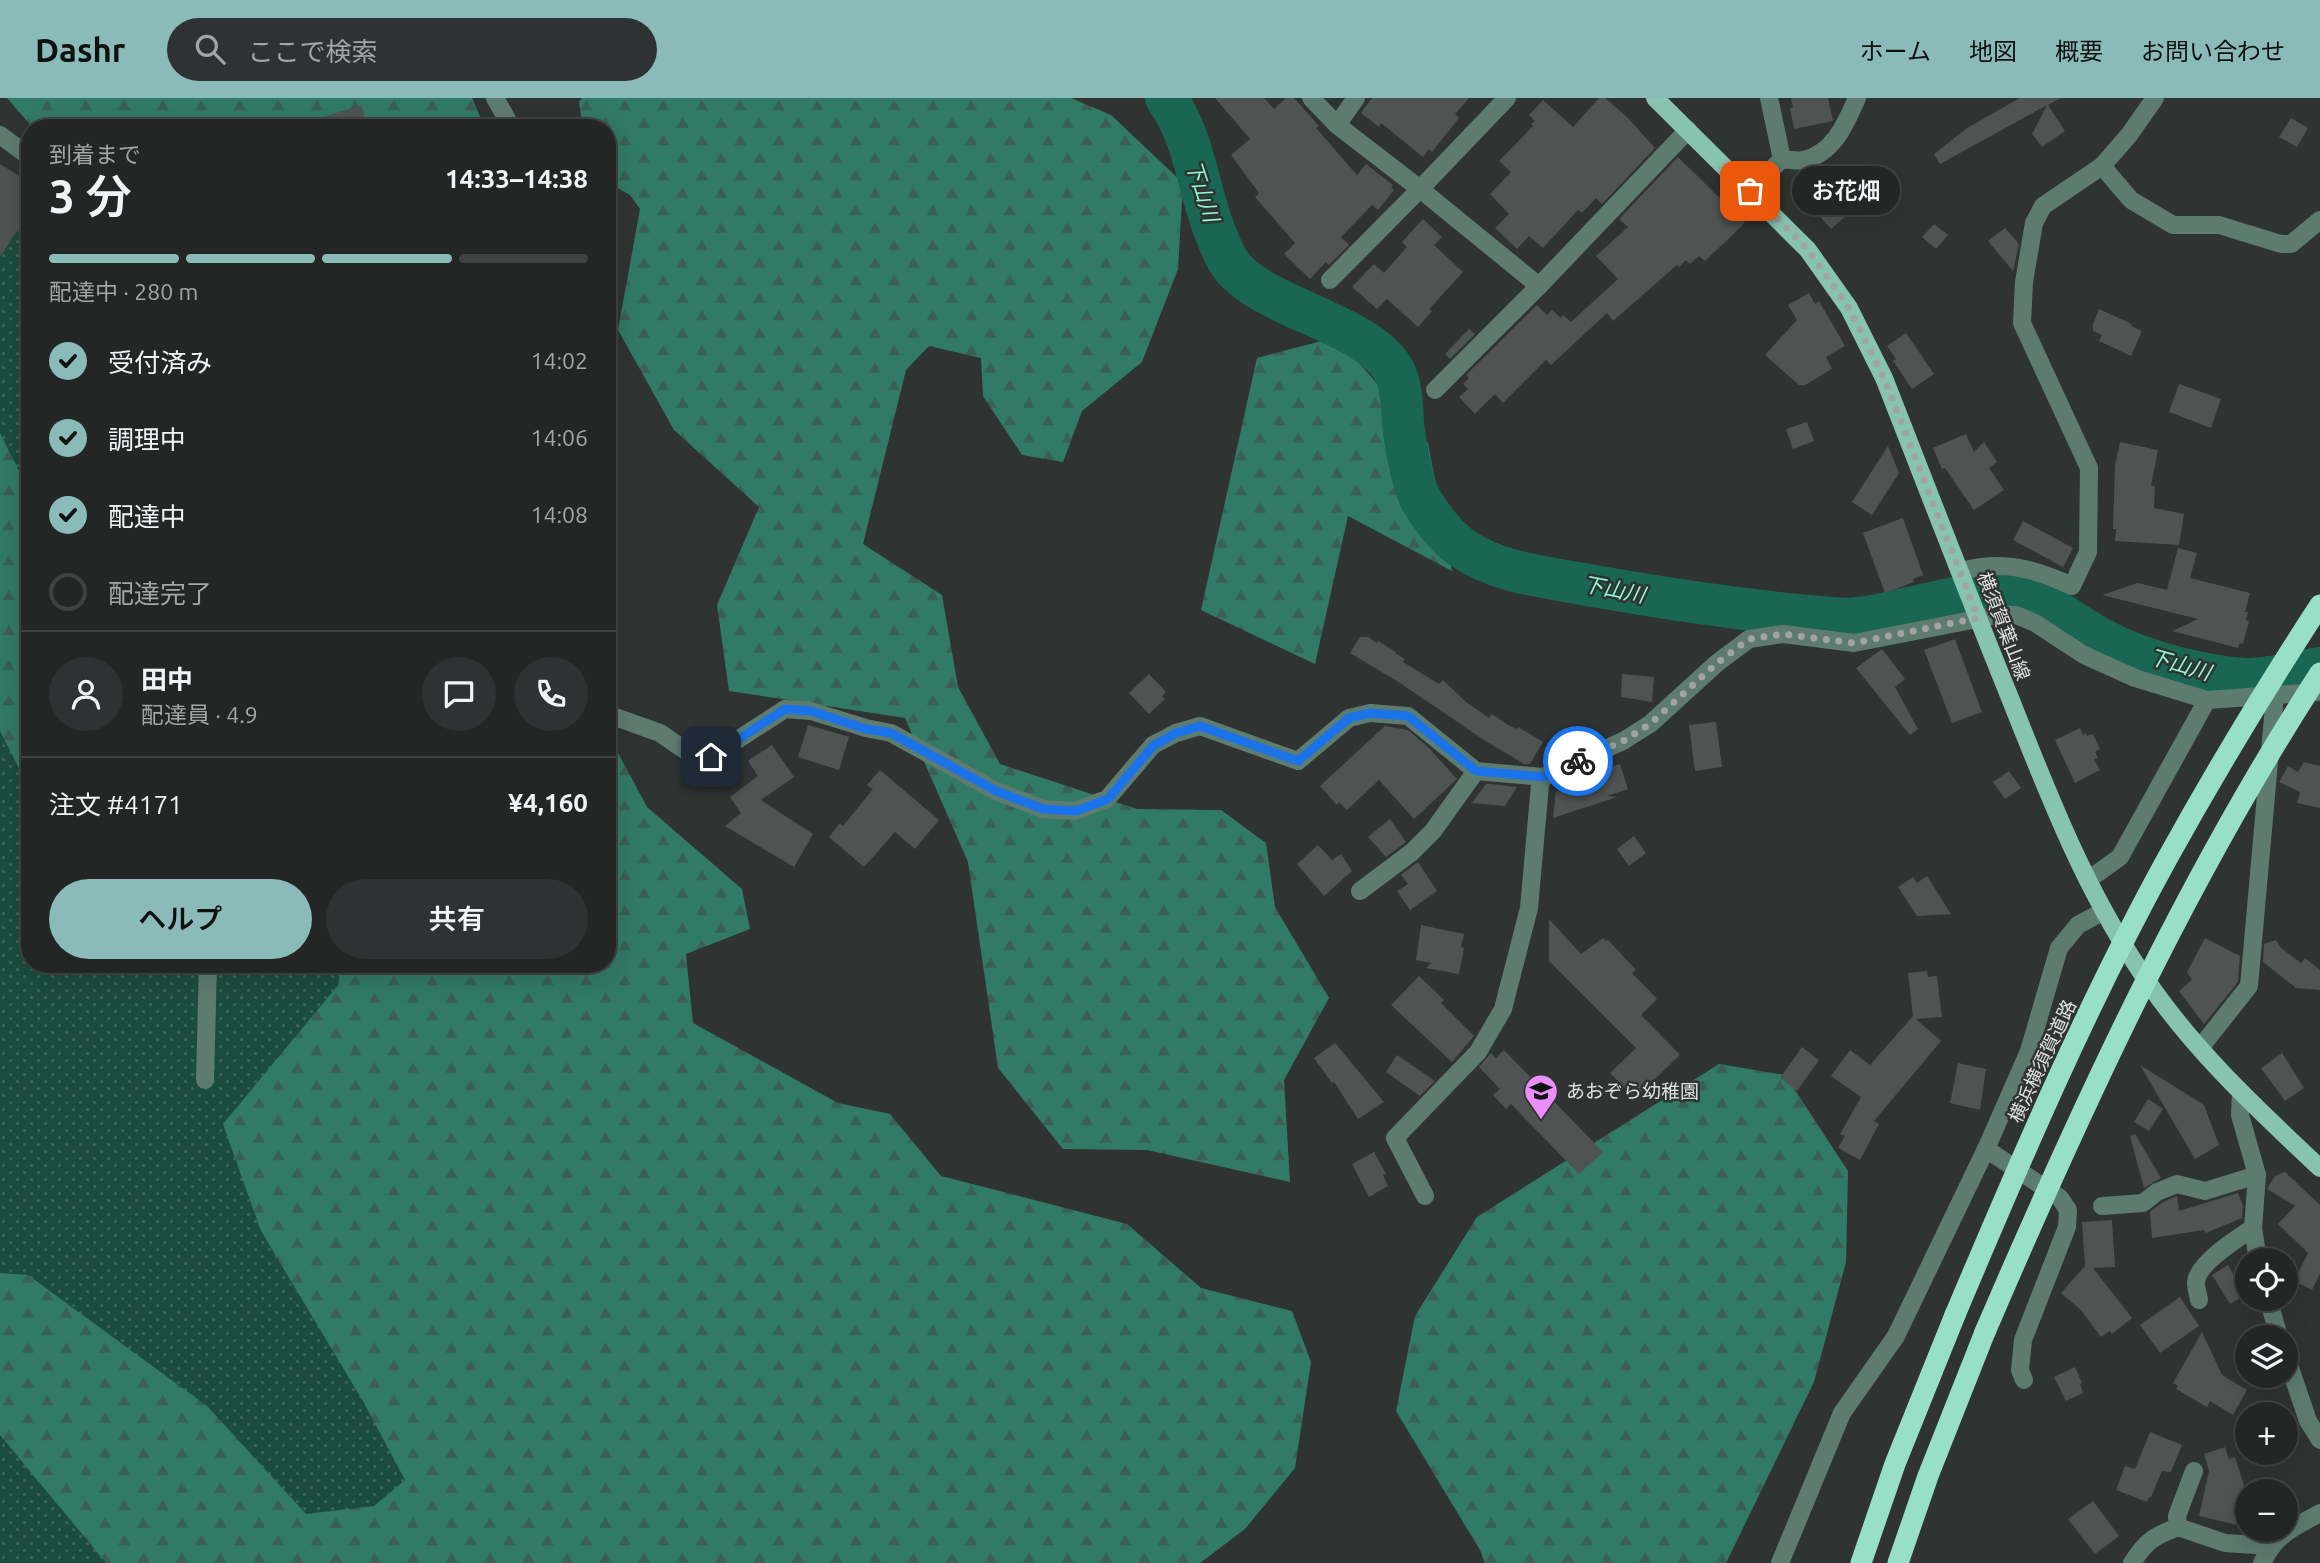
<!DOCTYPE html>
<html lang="ja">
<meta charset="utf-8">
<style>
:root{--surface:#232625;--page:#2f3232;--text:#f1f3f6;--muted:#a3a5a7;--line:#404342;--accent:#8bbbb9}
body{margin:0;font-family:Ubuntu,"Noto Sans JP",sans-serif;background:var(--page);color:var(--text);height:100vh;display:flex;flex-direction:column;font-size:26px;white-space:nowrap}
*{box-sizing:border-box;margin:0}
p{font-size:23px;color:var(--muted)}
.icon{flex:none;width:38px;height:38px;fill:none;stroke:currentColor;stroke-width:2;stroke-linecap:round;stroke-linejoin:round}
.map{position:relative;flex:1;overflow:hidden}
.panel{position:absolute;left:21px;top:21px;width:595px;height:854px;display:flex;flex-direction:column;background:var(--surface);border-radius:28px;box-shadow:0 7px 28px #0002,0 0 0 2px var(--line)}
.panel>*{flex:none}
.buttons{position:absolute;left:2235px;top:1150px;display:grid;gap:14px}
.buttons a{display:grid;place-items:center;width:63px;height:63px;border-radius:50%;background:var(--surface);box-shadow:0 7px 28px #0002,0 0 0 2px var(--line);font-size:35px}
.pin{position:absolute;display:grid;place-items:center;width:60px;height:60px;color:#fff;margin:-30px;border-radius:14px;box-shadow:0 4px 10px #0006}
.courier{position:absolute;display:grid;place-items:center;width:70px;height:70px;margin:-35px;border:5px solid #1a73e8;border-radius:50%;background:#fff;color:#222;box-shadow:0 2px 9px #0007}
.bubble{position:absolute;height:49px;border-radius:24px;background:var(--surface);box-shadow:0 7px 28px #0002,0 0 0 2px var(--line);font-size:23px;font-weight:600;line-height:49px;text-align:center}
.headline em{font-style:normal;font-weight:600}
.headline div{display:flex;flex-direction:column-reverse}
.headline{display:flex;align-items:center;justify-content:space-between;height:119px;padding:0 28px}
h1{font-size:46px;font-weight:600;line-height:52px}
.bar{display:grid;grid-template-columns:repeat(4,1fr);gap:10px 7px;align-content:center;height:84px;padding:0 28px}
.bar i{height:9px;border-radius:5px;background:var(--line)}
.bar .on{background:var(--accent)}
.bar p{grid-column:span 4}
.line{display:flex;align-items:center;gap:18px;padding:0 28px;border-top:2px solid var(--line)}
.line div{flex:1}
.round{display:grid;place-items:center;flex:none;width:74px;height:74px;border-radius:37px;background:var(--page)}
ol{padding:0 28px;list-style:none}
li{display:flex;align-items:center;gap:21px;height:77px}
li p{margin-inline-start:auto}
li .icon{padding:7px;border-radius:50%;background:var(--accent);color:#111;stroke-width:4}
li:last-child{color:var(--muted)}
li i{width:38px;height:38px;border:4px solid var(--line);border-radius:50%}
.primary-button{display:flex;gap:14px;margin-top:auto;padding:14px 28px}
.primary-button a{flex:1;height:80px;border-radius:42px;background:var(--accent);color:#111;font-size:28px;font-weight:600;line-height:80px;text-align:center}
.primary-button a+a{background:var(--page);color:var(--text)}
header{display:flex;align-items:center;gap:42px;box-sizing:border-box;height:98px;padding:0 35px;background:var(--accent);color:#111}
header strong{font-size:33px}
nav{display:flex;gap:38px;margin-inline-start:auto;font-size:24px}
.search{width:490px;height:63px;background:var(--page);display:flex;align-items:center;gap:18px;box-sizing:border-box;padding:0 24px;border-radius:38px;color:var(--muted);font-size:26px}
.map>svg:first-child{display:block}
</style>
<header>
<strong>Dashr</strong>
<div class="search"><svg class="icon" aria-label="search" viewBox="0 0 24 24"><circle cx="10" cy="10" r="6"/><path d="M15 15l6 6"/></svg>ここで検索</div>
<nav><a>ホーム</a><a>地図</a><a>概要</a><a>お問い合わせ</a></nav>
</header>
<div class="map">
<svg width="2320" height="1465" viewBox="0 0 2320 1465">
<defs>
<pattern id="grass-dots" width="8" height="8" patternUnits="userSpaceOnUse" patternTransform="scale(1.75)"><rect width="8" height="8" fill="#1b4d3e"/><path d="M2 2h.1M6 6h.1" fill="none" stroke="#3c665a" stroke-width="1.8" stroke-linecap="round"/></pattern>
<pattern id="forest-firs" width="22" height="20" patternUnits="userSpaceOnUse" patternTransform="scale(1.75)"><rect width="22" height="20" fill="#317a65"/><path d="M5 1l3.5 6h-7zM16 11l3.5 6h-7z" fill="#3a5f54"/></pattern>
</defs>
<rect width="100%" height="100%" fill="#2f3331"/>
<polygon fill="url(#grass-dots)" points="0,69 30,91 30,866 518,866 694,1465 0,1465"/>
<g fill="url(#forest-firs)">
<polygon points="7,0 472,0 485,30 33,30"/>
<polygon points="582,0 1071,0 1111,17 1183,85 1178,171 1142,264 1082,313 1063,364 1022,357 983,298 981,260 929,248 906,272 863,446 942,497 958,589 1000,666 1137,711 1221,712 1266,745 1275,809 1329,900 1284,982 1290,1084 1147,1052 1063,1051 998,970 968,764 905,620 729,593 717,507 759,409 674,332 618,232 640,111 630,97 607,84 607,30 583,30 579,4"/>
<polygon points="1337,239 1428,345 1452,473 1348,418 1315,566 1201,512 1257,260"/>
<polygon points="0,335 30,395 30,692 0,633"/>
<polygon points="607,634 647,709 742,791 750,831 686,856 693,925 838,1005 890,1016 941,1078 1127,1126 1201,1190 1292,1213 1311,1264 1295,1370 1245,1431 1200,1465 106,1465 0,1337 0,1175 28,1177 207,1308 306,1416 374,1408 405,1382 364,1305 261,1133 223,1026 339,886 339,866 607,866"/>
<polygon points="1719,966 1785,977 1848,1073 1846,1164 1814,1284 1726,1465 1485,1465 1480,1452 1396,1313 1415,1218 1477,1119"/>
</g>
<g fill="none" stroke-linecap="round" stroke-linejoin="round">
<path stroke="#196752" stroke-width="42" d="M1166 0C1194 38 1198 90 1215 134 1220 146 1225 161 1234 171 1269 211 1370 227 1394 273 1402 287 1402 309 1403 325 1405 344 1412 385 1421 402 1432 420 1444 437 1462 450 1498 475 1546 479 1588 487 1673 502 1759 515 1846 521L1873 518 1999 490C2037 496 2065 520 2098 539 2135 561 2203 579 2246 581 2270 582 2297 573 2320 570"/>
</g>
<g fill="#4f5351">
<polygon points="1215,0 1264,0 1274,11 1286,0 1294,0 1319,28 1316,30 1357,77 1366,66 1393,87 1391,89 1394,92 1378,112 1372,107 1341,139 1349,147 1329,167 1326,164 1310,181 1284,156 1295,145 1255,99 1259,95 1231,57 1250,41"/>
<polygon points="1372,0 1469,0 1455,16 1459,20 1432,54 1429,51 1423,59 1381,25 1379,29 1361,15"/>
<polygon points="1599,0 1605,0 1627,19 1655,50 1602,106 1596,100 1582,115 1578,112 1543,150 1529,138 1517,151 1495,130 1509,116 1490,96 1511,74 1499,63 1533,28 1531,26 1535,23 1529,17 1543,2 1573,29"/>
<polygon points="1791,0 1828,0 1833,23 1794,31 1790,10 1793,10"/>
<polygon points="2020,0 2061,0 2048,7 2065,33 2042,49 2032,36 2047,7 1940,66 1934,56 1967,30"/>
<polygon points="361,7 367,26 357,30 303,30 302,26"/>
<polygon points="2291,20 2308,30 2297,49 2279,39"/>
<polygon points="1678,59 1745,125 1705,163 1699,158 1690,166 1686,162 1679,169 1677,167 1613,223 1607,215 1551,267 1546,262 1503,305 1495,296 1475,316 1459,299 1468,291 1463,286 1469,280 1466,277 1537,207 1547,217 1552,212 1561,220 1563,217 1571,224 1618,181 1596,158 1628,129 1619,121"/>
<polygon points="0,66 30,85 30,141 17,133 0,159"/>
<polygon points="1833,72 1860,106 1831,131 1798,93 1817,77 1822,82"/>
<polygon points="1423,121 1442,139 1434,147 1463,174 1429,211 1432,213 1418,229 1387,201 1377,211 1352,189 1374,166 1384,175 1407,149 1402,144"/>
<polygon points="1934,126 1948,137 1936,151 1922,139"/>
<polygon points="2005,130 2019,146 2013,173 1988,143"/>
<polygon points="1809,195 1815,206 1819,203 1845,248 1826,259 1832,271 1805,287 1799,287 1765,257 1797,222 1788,207"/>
<polygon points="2099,211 2132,226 2131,228 2142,233 2131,258 2099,243 2102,237 2093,233 2093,226"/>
<polygon points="1469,231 1475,236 1450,261 1445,256"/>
<polygon points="1906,235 1934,276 1912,291 1893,263 1896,261 1887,248"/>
<polygon points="2179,286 2221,301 2211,330 2169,314"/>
<polygon points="1807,324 1814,343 1793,351 1786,331"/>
<polygon points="1966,336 1974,354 1984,344 1997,364 1989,370 2004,392 1974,412 1945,370 1942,371 1933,350"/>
<polygon points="2120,344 2158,352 2151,388 2155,388 2154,410 2184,416 2179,447 2115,443 2116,431 2113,431 2115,368"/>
<polygon points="1888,348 1899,375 1872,417 1852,404"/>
<polygon points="1903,420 1923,477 1913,481 1914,484 1885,495 1863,435"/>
<polygon points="2023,423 2073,450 2063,469 2013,442"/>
<polygon points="2178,450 2197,455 2190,480 2250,495 2245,514 2248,514 2246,522 2249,523 2243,546 2240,545 2238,550 2172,533 2198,521 2102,497 2138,485 2167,492"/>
<polygon points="1360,539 1368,539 1377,545 1378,543 1396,554 1395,555 1405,561 1403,564 1439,586 1443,582 1466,604 1489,620 1492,616 1508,627 1517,631 1518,629 1543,644 1530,666 1524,666 1484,642 1400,585 1350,555"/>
<polygon points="1955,541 1982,614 1952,625 1924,552"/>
<polygon points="1882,551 1905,581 1895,589 1918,631 1910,637 1856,570"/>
<polygon points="1149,576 1166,594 1162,598 1165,601 1149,616 1129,595"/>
<polygon points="1622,576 1654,579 1652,604 1621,599"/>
<polygon points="1716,624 1722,669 1695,673 1689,627"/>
<polygon points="808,627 849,639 839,672 798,659"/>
<polygon points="1385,628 1408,632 1428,649 1457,681 1414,721 1379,682 1347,712 1339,704 1337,707 1320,688"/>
<polygon points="2080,630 2083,637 2086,635 2087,638 2093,636 2100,651 2095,654 2098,660 2094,661 2100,672 2075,685 2055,642"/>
<polygon points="772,647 794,679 761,702 813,736 794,769 725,728 741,715 730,699 758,678 748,663"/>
<polygon points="2304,664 2320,668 2320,710 2297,705 2300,694 2279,684 2288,668 2298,674"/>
<polygon points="1620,666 1628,691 1607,698 1617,699 1553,720 1556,693 1573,695 1557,685"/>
<polygon points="880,672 939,722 915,751 895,734 864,769 829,739 840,725 843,728 873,691 867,687"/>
<polygon points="2009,673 2021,690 2005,701 1993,684"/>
<polygon points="1486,686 1491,686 1517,689 1505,708 1472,705"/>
<polygon points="1390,721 1406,744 1386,759 1368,739"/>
<polygon points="1634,738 1646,755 1629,768 1617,751"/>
<polygon points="1318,747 1332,762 1341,756 1352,773 1324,798 1297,766"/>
<polygon points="1418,764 1437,793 1410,812 1397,793 1408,786 1401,777"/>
<polygon points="1927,778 1951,816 1917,818 1898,789 1913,779 1917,785"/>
<polygon points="1549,821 1581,856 1603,840 1606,843 1608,842 1636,872 1632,875 1657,901 1641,917 1680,957 1635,1000 1610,975 1636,950 1549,863"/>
<polygon points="1421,827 1464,836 1461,849 1464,850 1459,876 1426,870 1431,865 1416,862"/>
<polygon points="2205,840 2240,858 2238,884 2204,926 2179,893 2192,882 2187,874"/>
<polygon points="2276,842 2281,850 2301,865 2305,860 2320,872 2320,892 2296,890 2263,864 2264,846"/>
<polygon points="1927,873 1928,879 1937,878 1942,919 1916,921 1941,943 1874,1023 1879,1026 1860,1062 1838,1050 1845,1038 1840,1036 1861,999 1831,978 1850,952 1870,967 1913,918 1908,875"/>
<polygon points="1419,878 1444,902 1441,905 1474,938 1452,964 1391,907"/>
<polygon points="1335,945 1384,1004 1358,1021 1334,984 1332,985 1314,960"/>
<polygon points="1802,949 1819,962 1797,993 1780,980"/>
<polygon points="1504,952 1603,1054 1579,1076 1511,1006 1506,1011 1493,997 1500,991 1479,969 1491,955 1496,960"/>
<polygon points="2282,955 2304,990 2285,1003 2261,970"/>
<polygon points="1397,957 1435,983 1420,998 1386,974"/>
<polygon points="1958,965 1986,971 1980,1012 1950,1005"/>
<polygon points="2140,967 2204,1007 2219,1047 2195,1061"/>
<polygon points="2148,1001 2163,1011 2149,1033 2134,1024"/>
<polygon points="2135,1036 2161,1080 2144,1090 2130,1038"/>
<polygon points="1374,1054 1386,1076 1383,1077 1388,1088 1369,1099 1352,1066"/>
<polygon points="2285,1074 2320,1107 2320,1176 2312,1192 2294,1183 2308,1155 2278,1126 2295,1108 2267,1091 2275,1078"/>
<polygon points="2238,1095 2243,1108 2242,1120 2206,1135 2204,1132 2152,1140 2150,1114 2163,1104 2177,1098 2179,1113"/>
<polygon points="2112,1122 2115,1169 2093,1170 2132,1220 2112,1236 2110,1233 2101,1239 2081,1212 2061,1195 2085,1168 2082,1124"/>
<polygon points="2228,1167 2246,1197 2230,1206 2212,1177"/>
<polygon points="2180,1199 2199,1228 2160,1255 2140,1227"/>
<polygon points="2202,1234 2222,1277 2247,1292 2233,1317 2210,1303 2207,1309 2176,1291 2178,1288 2173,1285"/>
<polygon points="2075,1269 2082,1285 2080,1286 2083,1295 2066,1303 2054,1279"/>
<polygon points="2150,1334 2182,1347 2171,1374 2162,1373 2151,1399 2149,1399 2147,1404 2116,1392 2125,1368 2135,1371"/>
<polygon points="2225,1349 2229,1361 2235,1359 2245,1390 2237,1427 2199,1418 2209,1373 2204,1356"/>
<polygon points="2093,1403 2119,1438 2095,1456 2068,1421"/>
</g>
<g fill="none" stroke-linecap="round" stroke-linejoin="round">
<g stroke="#5e7b70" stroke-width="18">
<polyline points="495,0 512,30"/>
<polyline points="1311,0 1337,27 1420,91 1507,0"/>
<polyline points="1337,27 1356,0"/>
<polyline points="0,37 30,59"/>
<path d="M1782 61C1789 62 1798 63 1804 62 1834 55 1846 25 1857 0"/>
<polyline points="2102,68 2131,102 2173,127 2219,127 2281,146 2291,146 2320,122"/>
<polyline points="1750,93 1782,61 1769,0"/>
<polyline points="1330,182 1420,91 1539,188 1688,32"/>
<polyline points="1435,292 1539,188"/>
<path d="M1961 473C2003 462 2033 470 2072 488L2088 454 2089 370 2022 225 2024 184 2034 125 2043 108 2102 68 2129 37 2155 0"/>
<polyline points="607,616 660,635 689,655 711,659 785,611 811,613 866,630 891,635 996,693 1043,711 1075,713 1107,701 1153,647 1176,635 1200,628 1298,663 1349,620 1370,615 1408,618 1476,673 1543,679 1623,643 1650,626 1717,565 1749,541 1783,536 1854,545 1998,517 2016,517 2035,525 2084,557 2135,580 2207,602 2317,594"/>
<polyline points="2088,782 2120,759 2207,602"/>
<polyline points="1360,793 1412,754 1433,733 1476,673"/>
<polyline points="2200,950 2249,888 2275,597"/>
<polyline points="205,982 208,866"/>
<polyline points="2241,994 2240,1017 2257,1077 2253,1130 2258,1162"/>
<polyline points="1986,1051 2060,1100 2068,1112 2067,1129 2023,1242 2020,1272 2024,1282"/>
<polyline points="1425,1098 1395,1040 1478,954 1503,911 1529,810 1540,687 1543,679"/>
<polyline points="2102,1108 2143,1105 2157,1094 2177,1086 2205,1093 2257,1077"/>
<polyline points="2268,1200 2279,1239"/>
<path d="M2199 1202C2198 1196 2196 1190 2196 1185 2196 1166 2238 1140 2253 1130"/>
<polyline points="2286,1258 2308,1323 2320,1342"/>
<polyline points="2178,1429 2225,1445 2270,1448"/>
<polyline points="1780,1465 1842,1315 1896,1238 1986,1051 2029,953 2059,850 2078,827 2104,813"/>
<path d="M2132 1465C2146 1443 2154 1438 2178 1429L2177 1418 2194 1373"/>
<path d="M2262 1465C2276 1436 2293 1430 2320 1415"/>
</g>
<path stroke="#87c4af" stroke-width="18" d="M1655 0 1808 152 1849 210 1884 280C1926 387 1967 494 2010 600 2047 693 2083 787 2139 871 2188 947 2255 1009 2320 1070"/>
<g stroke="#97e0c7" stroke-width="21">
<polyline points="1861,1465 1895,1366 1955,1217"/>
<polyline points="1898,1465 1928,1378 1985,1234"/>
</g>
<g stroke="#97e0c7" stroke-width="21">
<path d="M1955 1217C2020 1063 2086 908 2167 761 2215 674 2266 590 2320 507"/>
<path d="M1985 1234C2082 1008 2186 782 2320 575"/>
</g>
</g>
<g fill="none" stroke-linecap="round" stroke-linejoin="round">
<polyline stroke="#a1a4a3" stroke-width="7" stroke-dasharray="0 12.6" points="1578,663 1623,643 1650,626 1717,565 1749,541 1783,536 1854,545 1978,520 1884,280 1849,210 1808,152 1750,93"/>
<polyline stroke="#1a73e8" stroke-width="9" points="711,659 785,611 811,613 866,631 891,635 996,693 1043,711 1076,713 1108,701 1153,648 1176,635 1200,628 1298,663 1349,620 1370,615 1408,618 1476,673 1543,679 1578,663"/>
</g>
<defs>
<g id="school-pin" transform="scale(1.75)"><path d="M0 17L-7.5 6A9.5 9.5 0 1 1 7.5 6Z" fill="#ea8dfd" stroke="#2f3331"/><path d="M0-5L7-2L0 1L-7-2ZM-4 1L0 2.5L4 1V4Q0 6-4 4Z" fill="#111"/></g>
</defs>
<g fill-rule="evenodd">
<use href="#school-pin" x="1541" y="993"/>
</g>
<g text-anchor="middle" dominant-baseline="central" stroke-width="5" stroke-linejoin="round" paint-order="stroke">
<g font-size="19" fill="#dee1e0" stroke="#2f3331">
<text transform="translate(2004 528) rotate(69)">横須賀葉山線</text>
<text transform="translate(2042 963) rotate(-65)">横浜横須賀道路</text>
</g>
<g font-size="19" fill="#dee1e0" stroke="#2f3331" text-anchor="start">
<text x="1566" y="993">あおぞら幼稚園</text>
</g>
<g font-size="21" font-style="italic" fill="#8ef9d6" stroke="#2f3331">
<text transform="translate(1203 93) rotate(72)">下山川</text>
<text transform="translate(1614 491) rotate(11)">下山川</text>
<text transform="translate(2180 566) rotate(16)">下山川</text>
</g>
</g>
</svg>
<div class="buttons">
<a><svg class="icon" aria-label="locate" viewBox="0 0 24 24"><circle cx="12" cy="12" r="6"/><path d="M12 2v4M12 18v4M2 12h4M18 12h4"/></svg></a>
<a><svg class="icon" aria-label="layers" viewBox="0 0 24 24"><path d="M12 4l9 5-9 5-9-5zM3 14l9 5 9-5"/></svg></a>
<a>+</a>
<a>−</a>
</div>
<div class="pin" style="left:1750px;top:93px;background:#ea580c"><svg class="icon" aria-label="bag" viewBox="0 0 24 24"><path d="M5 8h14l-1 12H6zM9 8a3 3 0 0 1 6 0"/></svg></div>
<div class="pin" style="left:711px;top:659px;background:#1f2937"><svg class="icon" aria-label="home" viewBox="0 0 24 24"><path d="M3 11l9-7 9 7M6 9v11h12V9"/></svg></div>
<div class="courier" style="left:1578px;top:663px"><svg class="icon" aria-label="bike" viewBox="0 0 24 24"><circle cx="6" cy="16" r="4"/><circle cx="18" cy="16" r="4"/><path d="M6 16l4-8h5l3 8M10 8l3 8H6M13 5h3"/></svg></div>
<div class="bubble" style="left:1792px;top:68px;width:108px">お花畑</div>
<section class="panel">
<div class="headline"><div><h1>3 分</h1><p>到着まで</p></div><em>14:33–14:38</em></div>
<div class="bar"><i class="on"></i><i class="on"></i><i class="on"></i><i></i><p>配達中 · 280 m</p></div>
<ol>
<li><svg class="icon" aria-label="check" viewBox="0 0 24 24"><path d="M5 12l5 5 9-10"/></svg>受付済み<p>14:02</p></li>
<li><svg class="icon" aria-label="check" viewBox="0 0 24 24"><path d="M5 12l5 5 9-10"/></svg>調理中<p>14:06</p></li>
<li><svg class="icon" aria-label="check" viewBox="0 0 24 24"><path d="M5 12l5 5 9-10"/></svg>配達中<p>14:08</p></li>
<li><i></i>配達完了</li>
</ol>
<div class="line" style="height:126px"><a class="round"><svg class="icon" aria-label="person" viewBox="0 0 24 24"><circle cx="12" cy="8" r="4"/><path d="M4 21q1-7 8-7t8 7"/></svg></a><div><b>田中</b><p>配達員 · 4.9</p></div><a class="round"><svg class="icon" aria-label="chat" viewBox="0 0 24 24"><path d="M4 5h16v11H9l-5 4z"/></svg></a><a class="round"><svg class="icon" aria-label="phone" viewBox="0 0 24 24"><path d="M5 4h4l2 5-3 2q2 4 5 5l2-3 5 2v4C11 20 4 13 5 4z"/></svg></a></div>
<div class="line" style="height:91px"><div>注文 #4171</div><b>¥4,160</b></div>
<div class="primary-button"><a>ヘルプ</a><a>共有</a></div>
</section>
</div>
